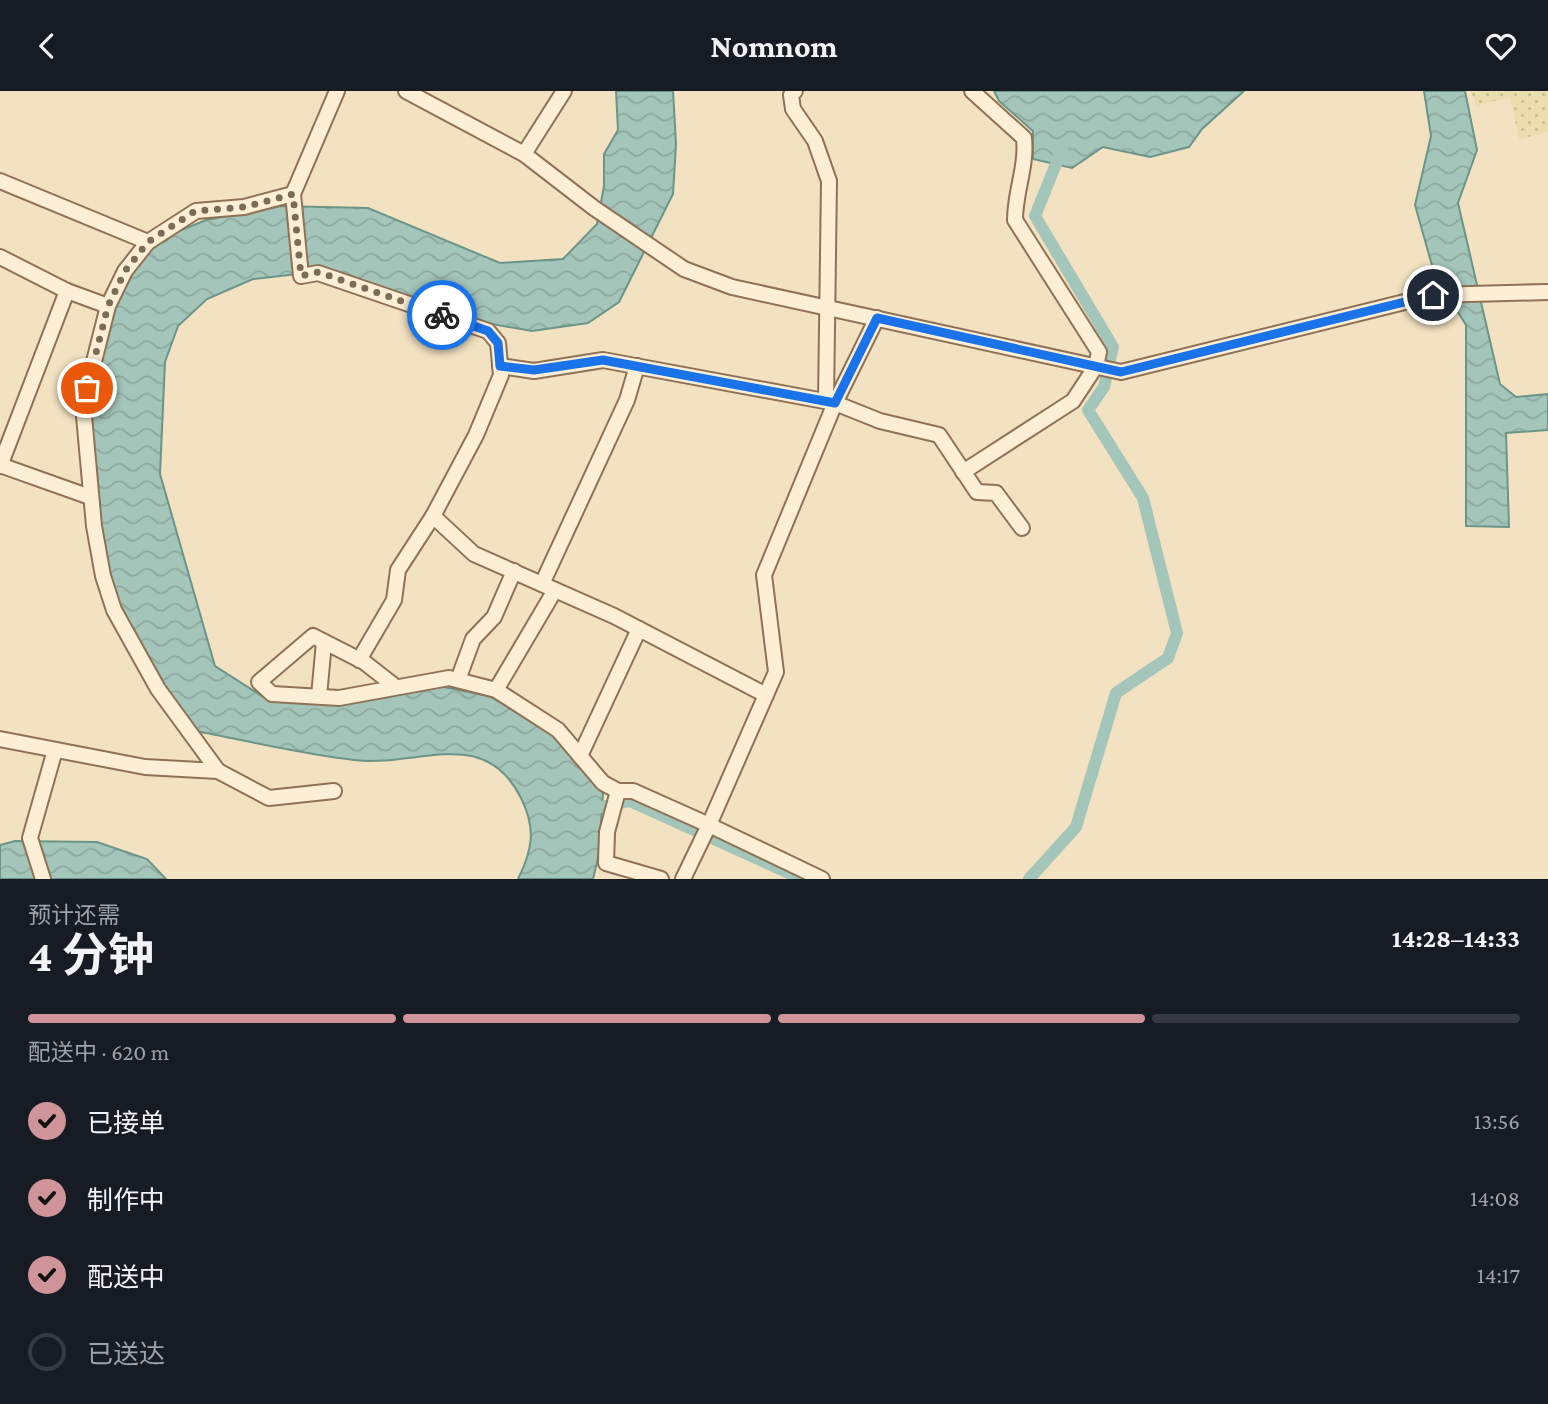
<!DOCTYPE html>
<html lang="zh">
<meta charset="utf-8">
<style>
:root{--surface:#171b24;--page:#20242c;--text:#f1f3f6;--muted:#9ea1a6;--line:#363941;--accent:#cf9499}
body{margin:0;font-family:"Crimson Pro","Noto Sans SC",serif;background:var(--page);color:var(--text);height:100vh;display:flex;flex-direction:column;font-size:26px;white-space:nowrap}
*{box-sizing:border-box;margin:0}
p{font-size:23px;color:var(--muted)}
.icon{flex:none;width:38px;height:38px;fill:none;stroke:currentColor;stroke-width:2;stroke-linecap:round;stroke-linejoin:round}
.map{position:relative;height:788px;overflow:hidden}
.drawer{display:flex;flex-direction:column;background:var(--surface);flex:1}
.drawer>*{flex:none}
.pin{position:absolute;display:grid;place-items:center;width:60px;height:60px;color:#fff;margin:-30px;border:4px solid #fff;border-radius:50%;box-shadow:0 2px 7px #0007}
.courier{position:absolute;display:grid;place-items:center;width:70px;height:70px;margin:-35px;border:5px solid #1a73e8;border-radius:50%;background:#fff;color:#222;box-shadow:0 2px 9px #0007}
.summary em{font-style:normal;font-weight:700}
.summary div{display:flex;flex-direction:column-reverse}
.summary{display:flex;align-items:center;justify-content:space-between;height:119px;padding:0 28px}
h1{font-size:46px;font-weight:700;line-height:52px}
.bar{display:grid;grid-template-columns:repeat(4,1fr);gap:10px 7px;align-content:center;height:84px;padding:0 28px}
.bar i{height:9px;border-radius:5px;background:var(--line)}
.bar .selected{background:var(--accent)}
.bar p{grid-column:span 4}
ol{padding:0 28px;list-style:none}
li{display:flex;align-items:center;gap:21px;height:77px}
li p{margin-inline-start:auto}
li .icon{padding:7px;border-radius:50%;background:var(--accent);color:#111;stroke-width:4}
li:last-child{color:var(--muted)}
li i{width:38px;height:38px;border:4px solid var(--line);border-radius:50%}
header{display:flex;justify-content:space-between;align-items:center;height:91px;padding:0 28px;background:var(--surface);font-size:32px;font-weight:700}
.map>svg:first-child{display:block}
</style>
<header><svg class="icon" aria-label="back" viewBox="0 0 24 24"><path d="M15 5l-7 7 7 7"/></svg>Nomnom<svg class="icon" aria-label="heart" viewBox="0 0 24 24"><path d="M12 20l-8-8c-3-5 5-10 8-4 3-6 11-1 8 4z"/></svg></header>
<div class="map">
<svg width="1548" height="788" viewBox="0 0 1548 788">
<defs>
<pattern id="farmland-dots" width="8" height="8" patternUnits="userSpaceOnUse" patternTransform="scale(1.75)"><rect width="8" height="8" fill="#eaddae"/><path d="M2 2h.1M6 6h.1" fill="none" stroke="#cabe95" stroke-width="1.8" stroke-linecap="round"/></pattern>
<pattern id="water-waves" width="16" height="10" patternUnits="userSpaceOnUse" patternTransform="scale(1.75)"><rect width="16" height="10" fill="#a4c5ba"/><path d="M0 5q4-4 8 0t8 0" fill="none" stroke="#8ea99f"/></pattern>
</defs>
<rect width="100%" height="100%" fill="#f3e2c1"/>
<polygon fill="url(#farmland-dots)" points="1471,0 1548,0 1548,41 1519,48 1510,6 1476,15"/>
<g fill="url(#water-waves)" stroke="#6a9588" stroke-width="2">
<path d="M616 0H673L676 53 673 103 619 211 588 232 532 240 486 232 315 181 253 188 207 208 178 235 165 271 160 383 215 575 265 607 341 613 434 594 489 605 554 643 603 702 599 763 593 788H518C533 758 536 737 521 707 484 633 417 677 354 669 301 663 248 650 196 640L153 579 114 507 102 450 88 335 99 263 123 195 157 149 206 129 280 115 368 117 500 172 563 168 597 133 604 95V63L618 39Z"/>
<polygon points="994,0 1244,0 1202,38 1189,56 1150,66 1103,56 1072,77 1033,68 1033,40 999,10"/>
<polygon points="1424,0 1465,0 1477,59 1458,112 1500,293 1516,306 1548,303 1548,339 1506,342 1509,436 1466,435 1466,234 1435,185 1415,114 1431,45"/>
<polygon points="15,750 97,751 147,768 166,788 0,788 0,754"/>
</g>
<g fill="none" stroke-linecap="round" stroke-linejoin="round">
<g stroke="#a4c5ba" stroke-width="12">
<polyline points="587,719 630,710 802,788"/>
<polyline points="1029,788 1076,736 1116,602 1168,567 1177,542 1143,407 1088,319 1104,296 1113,256 1035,125 1062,58"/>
</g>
<g stroke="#8f7256" stroke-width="18">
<g id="minor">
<polyline points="337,0 293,103 301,185 318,182 488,240 498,252 501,284 476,344 433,425 474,463 614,525 766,604"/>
<polyline points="406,0 524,63 594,117 684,178 732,196 1121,281 1433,204 1548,201"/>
<polyline points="795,0 791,4 793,18 815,50 829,90 826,310"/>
<polyline points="524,63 564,0"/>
<polyline points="0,90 148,151"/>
<polyline points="0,166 67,200 108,215"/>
<polyline points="500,275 534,280 603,269 835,312 880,330 939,344 977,401 996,402 1022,437"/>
<polyline points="0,374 90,406"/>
<polyline points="0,375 67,200"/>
<path d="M963 381 1073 310 1096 275 1099 261 1015 129C1015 100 1027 76 1024 47L972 0"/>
<polyline points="542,493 627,309 637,275"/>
<polyline points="359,569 394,509 398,479 433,425"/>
<polyline points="458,589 473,548 494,526 514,480"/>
<polyline points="396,596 364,571 313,545 259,591 272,603 339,607 449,587 496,599 558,639 603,692 618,700 607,741 606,772 661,788"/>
<polyline points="496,599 555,499"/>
<polyline points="319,605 324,551"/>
<polyline points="0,648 145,676 218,680 269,707 334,700"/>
<polyline points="580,665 639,538"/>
<polyline points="218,680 158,598 114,519 103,485 94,435 83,314 108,215 125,180 148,151 196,120 244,116 293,103"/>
<polyline points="618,700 633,700 709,734 683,788"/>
<polyline points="43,788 30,747 55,659"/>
<polyline points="822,788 709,734 776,581 764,484 835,312 877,227"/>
</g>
</g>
<use href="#minor" stroke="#fcefd6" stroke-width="14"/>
</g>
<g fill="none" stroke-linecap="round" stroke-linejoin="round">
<polyline stroke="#7d6b56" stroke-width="7" stroke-dasharray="0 12.6" points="87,297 108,215 125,180 148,151 195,120 244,116 293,103 301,185 318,181 442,224"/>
<polyline stroke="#1a73e8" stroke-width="9" points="442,224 488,240 498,252 500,275 534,279 603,269 835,312 877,227 1121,281 1433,204"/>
</g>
</svg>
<div class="pin" style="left:87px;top:297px;background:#ea580c"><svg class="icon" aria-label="bag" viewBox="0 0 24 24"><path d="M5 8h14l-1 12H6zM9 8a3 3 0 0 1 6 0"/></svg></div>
<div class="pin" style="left:1433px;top:204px;background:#1f2937"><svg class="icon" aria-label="home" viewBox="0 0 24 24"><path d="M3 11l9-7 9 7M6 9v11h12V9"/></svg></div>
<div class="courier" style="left:442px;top:224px"><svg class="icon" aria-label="bike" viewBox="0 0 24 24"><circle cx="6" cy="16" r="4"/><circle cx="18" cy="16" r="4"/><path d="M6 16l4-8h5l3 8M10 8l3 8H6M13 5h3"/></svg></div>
</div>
<section class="drawer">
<div class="summary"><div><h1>4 分钟</h1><p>预计还需</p></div><em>14:28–14:33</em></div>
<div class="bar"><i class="selected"></i><i class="selected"></i><i class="selected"></i><i></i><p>配送中 · 620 m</p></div>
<ol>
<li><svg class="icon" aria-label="check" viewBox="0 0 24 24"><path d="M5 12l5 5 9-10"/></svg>已接单<p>13:56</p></li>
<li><svg class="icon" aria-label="check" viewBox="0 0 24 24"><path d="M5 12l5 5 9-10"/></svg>制作中<p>14:08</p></li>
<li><svg class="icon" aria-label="check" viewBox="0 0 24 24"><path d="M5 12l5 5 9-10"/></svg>配送中<p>14:17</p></li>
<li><i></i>已送达</li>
</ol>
</section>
